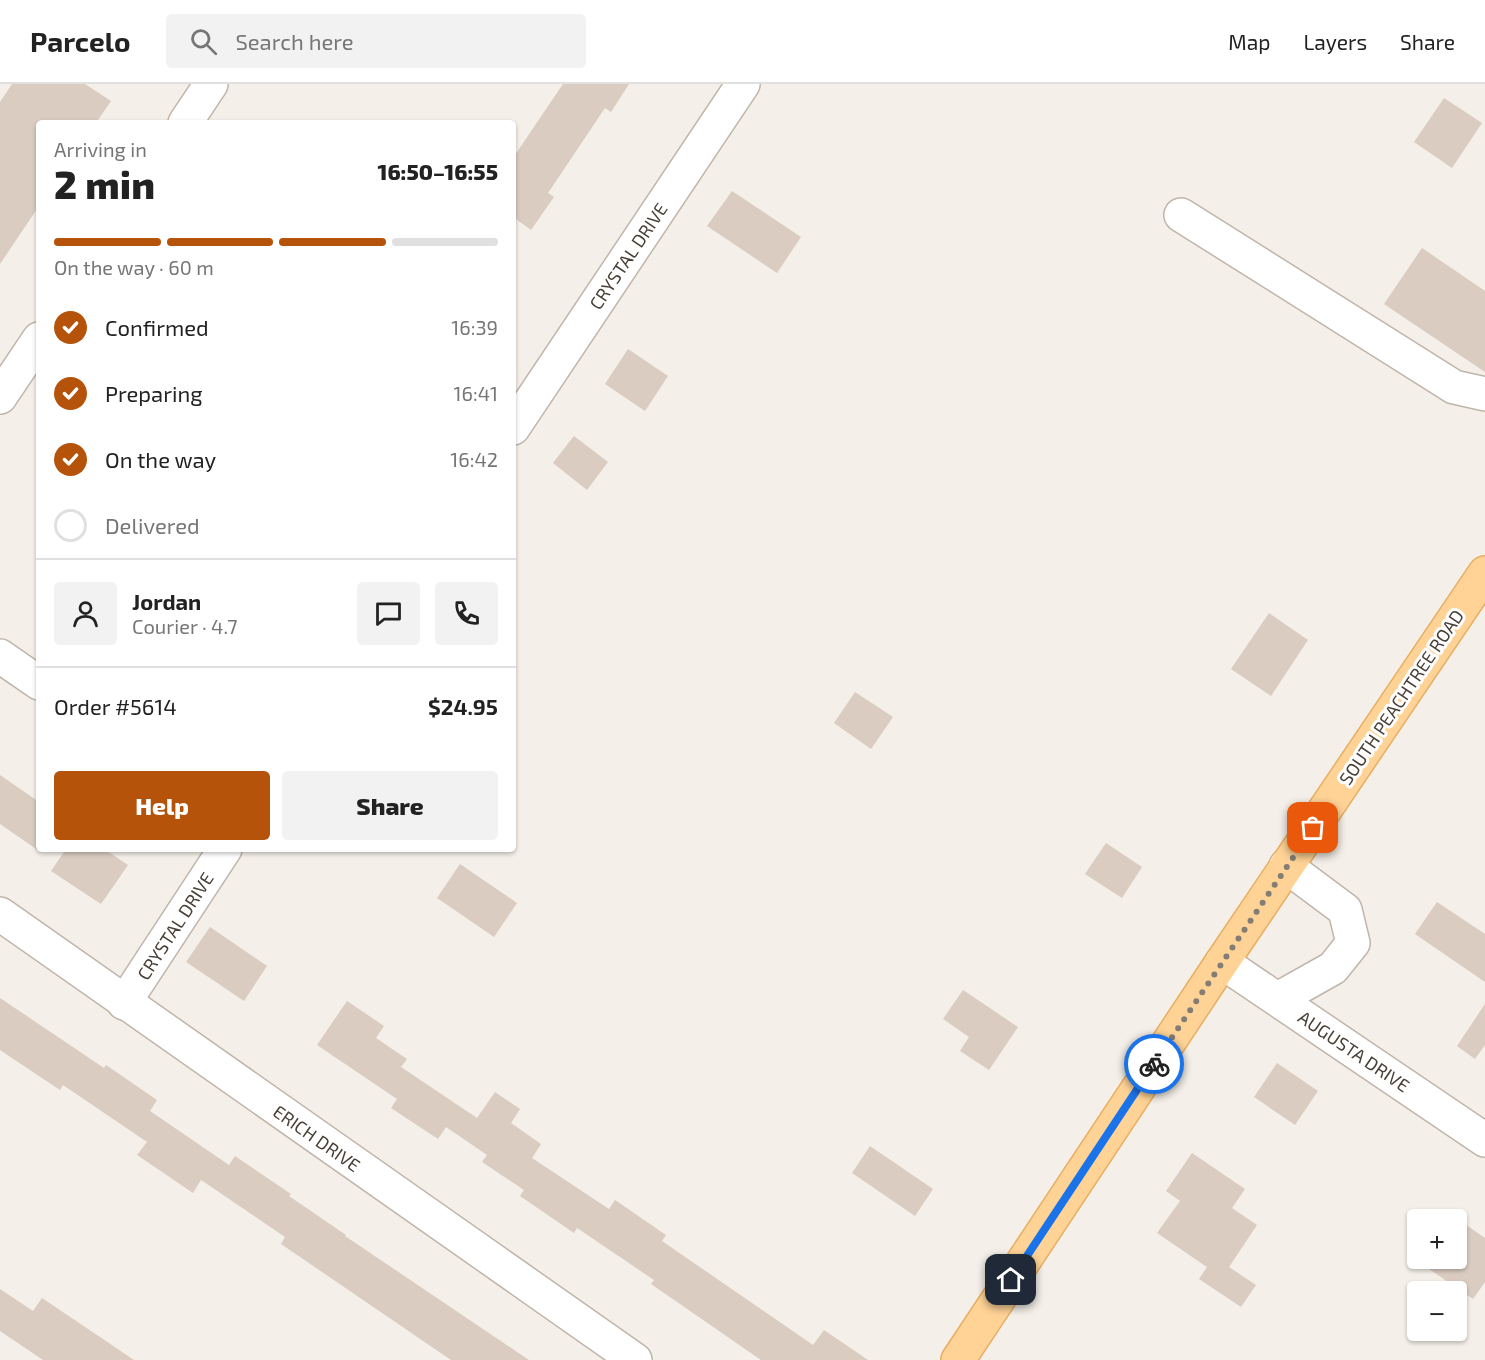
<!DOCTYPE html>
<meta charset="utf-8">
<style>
:root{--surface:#fff;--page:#f2f2f2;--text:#222;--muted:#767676;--line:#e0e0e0;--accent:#b45309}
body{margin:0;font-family:"Exo 2",sans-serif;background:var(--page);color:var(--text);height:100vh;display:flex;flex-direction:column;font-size:22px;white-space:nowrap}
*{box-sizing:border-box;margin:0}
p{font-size:20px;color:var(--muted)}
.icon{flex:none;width:33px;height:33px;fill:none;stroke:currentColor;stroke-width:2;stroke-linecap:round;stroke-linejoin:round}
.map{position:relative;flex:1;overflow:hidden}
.details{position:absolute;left:36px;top:36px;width:480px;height:732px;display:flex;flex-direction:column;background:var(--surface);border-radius:6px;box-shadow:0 2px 4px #0004}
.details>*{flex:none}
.fabs{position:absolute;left:1407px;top:1125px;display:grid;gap:12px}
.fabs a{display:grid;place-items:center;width:60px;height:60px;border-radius:6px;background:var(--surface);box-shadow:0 2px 4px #0004;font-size:30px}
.pin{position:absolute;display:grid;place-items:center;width:51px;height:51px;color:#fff;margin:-26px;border-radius:12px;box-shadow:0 3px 9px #0006}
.courier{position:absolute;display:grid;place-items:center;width:60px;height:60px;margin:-30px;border:4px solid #1a73e8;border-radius:50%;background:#fff;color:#222;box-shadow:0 2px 8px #0007}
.summary em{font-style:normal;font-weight:800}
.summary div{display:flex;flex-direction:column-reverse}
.summary{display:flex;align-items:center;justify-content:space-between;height:102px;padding:0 18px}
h1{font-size:39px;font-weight:800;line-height:45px}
.bar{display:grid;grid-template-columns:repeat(4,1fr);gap:9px 6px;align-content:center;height:72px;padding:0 18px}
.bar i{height:8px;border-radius:4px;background:var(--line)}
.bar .selected{background:var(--accent)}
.bar p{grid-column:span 4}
.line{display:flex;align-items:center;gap:15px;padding:0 18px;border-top:2px solid var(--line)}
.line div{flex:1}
.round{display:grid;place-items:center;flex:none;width:63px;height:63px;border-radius:6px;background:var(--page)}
ol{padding:0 18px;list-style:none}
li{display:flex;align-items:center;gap:18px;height:66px}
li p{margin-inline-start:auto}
li .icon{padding:6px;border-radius:50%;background:var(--accent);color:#fff;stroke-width:4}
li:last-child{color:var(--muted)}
li i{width:33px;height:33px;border:3px solid var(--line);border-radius:50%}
.action{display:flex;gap:12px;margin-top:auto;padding:12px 18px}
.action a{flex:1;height:69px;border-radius:6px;background:var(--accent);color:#fff;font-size:24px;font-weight:800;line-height:69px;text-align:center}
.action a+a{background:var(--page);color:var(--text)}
header{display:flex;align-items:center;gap:36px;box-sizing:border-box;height:84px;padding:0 30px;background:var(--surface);border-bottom:2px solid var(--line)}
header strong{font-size:28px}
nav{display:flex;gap:33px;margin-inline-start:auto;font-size:21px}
.search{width:420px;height:54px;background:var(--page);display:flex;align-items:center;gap:15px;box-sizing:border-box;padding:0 21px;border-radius:6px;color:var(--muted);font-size:22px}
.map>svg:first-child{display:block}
</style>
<header>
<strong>Parcelo</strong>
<div class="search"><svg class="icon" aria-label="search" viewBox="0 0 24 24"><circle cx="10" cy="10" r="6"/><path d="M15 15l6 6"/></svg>Search here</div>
<nav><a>Map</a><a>Layers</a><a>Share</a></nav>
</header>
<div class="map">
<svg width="1485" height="1276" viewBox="0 0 1485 1276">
<rect width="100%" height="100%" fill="#f4efe8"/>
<g fill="#daccc0">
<polygon points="12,0 85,0 111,17 96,39 39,39 39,122 0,180 0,18"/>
<polygon points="563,0 629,0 611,28 605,24 548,109 554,113 531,146 513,133 513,74"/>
<polygon points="1444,14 1482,39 1452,84 1414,58"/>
<polygon points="732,107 801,153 777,189 707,142"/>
<polygon points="1422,164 1485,207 1485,288 1384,220"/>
<polygon points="628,265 668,292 645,327 605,300"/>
<polygon points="574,352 608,378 587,406 553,379"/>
<polygon points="1269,529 1308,556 1271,612 1231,585"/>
<polygon points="855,608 893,633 871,665 834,639"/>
<polygon points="0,691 39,718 39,767 0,740"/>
<polygon points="1106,759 1142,783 1122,814 1085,790"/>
<polygon points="66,765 104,765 128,781 101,820 51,787"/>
<polygon points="460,780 517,819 494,853 437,814"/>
<polygon points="1437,818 1485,850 1485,898 1415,850"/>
<polygon points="210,843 267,882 244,917 186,878"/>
<polygon points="963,906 1018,943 989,986 960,967 969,953 943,935"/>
<polygon points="0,914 104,984 106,981 157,1016 150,1027 229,1081 235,1072 291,1110 289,1112 346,1151 345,1152 529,1276 451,1276 281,1160 285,1153 201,1096 193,1109 137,1071 147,1058 63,1001 60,1006 0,966"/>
<polygon points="347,917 384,942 376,954 407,975 401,983 477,1034 495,1008 520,1025 511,1039 541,1060 532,1074 609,1125 615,1116 666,1151 662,1157 813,1261 824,1246 868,1276 761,1276 651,1200 654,1196 577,1144 574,1149 520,1112 524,1106 482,1078 487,1071 446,1043 438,1055 391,1024 397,1015 317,961"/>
<polygon points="1485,920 1485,961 1475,975 1457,962"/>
<polygon points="1277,979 1318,1007 1295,1041 1254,1013"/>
<polygon points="870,1062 933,1105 915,1132 852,1089"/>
<polygon points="1192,1069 1245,1105 1232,1124 1257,1141 1229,1183 1256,1201 1241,1223 1199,1195 1207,1183 1157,1149 1180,1117 1166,1107"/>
<polygon points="1456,1134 1485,1154 1485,1198 1473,1215 1413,1174 1456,1174"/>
<polygon points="0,1205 33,1227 42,1214 134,1276 43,1276 0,1247"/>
</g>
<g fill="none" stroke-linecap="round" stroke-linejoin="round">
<g stroke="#c0b5aa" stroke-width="36">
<g id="minor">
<polyline points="185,39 211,0"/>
<polyline points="1181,131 1454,303 1485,310"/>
<polyline points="0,313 39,255"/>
<polyline points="513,344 743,0"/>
<polyline points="0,572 39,599"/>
<polyline points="0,830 635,1276"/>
<polyline points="1222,878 1485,1056"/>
<polyline points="1278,915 1333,884 1353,859 1345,826 1286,782"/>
<polyline points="124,919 225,765"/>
</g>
</g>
<g stroke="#e8ae62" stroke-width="36">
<polyline id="major" points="958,1276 1222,878 1485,489"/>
</g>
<use href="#minor" stroke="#fff" stroke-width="33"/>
<use href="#major" stroke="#ffd396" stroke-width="33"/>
</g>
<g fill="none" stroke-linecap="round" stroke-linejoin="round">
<polyline stroke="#847d74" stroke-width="6" stroke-dasharray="0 10.8" points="1154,980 1313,744"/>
<polyline stroke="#1a73e8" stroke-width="8" points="1011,1196 1154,980"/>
</g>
<g text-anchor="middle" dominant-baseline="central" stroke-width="6" stroke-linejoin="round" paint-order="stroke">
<g font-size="18" fill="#483f36" stroke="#fff">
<text transform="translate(628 172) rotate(-56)">CRYSTAL DRIVE</text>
<text transform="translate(1401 613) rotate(-56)">SOUTH PEACHTREE ROAD</text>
<text transform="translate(175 842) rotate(-57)">CRYSTAL DRIVE</text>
<text transform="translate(1354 967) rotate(34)">AUGUSTA DRIVE</text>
<text transform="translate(317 1054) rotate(35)">ERICH DRIVE</text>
</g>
</g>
</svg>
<div class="fabs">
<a>+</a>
<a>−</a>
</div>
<div class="pin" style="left:1313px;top:744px;background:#ea580c"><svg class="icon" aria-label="bag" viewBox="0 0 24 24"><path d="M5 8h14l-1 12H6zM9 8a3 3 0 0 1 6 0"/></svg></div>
<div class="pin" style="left:1011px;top:1196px;background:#1f2937"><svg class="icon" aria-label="home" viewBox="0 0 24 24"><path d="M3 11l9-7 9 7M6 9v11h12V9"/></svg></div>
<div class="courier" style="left:1154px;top:980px"><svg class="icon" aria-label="bike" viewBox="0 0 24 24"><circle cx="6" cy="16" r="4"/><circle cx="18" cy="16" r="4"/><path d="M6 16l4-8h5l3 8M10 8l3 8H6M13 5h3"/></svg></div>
<section class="details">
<div class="summary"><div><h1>2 min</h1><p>Arriving in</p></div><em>16:50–16:55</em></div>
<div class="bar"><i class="selected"></i><i class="selected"></i><i class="selected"></i><i></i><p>On the way · 60 m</p></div>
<ol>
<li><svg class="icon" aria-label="check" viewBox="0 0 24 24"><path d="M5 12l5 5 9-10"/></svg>Confirmed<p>16:39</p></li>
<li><svg class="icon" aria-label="check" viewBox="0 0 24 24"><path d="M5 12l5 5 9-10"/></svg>Preparing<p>16:41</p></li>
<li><svg class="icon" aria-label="check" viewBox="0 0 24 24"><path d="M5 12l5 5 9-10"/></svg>On the way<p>16:42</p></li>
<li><i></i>Delivered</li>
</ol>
<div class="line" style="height:108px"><a class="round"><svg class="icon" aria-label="person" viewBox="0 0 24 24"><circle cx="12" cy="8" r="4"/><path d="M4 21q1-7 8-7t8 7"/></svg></a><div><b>Jordan</b><p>Courier · 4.7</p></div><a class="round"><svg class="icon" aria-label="chat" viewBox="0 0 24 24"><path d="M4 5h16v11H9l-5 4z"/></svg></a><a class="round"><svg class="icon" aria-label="phone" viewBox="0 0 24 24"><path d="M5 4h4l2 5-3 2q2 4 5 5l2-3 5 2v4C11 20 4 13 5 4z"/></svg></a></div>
<div class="line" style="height:78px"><div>Order #5614</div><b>$24.95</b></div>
<div class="action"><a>Help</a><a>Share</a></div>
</section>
</div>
